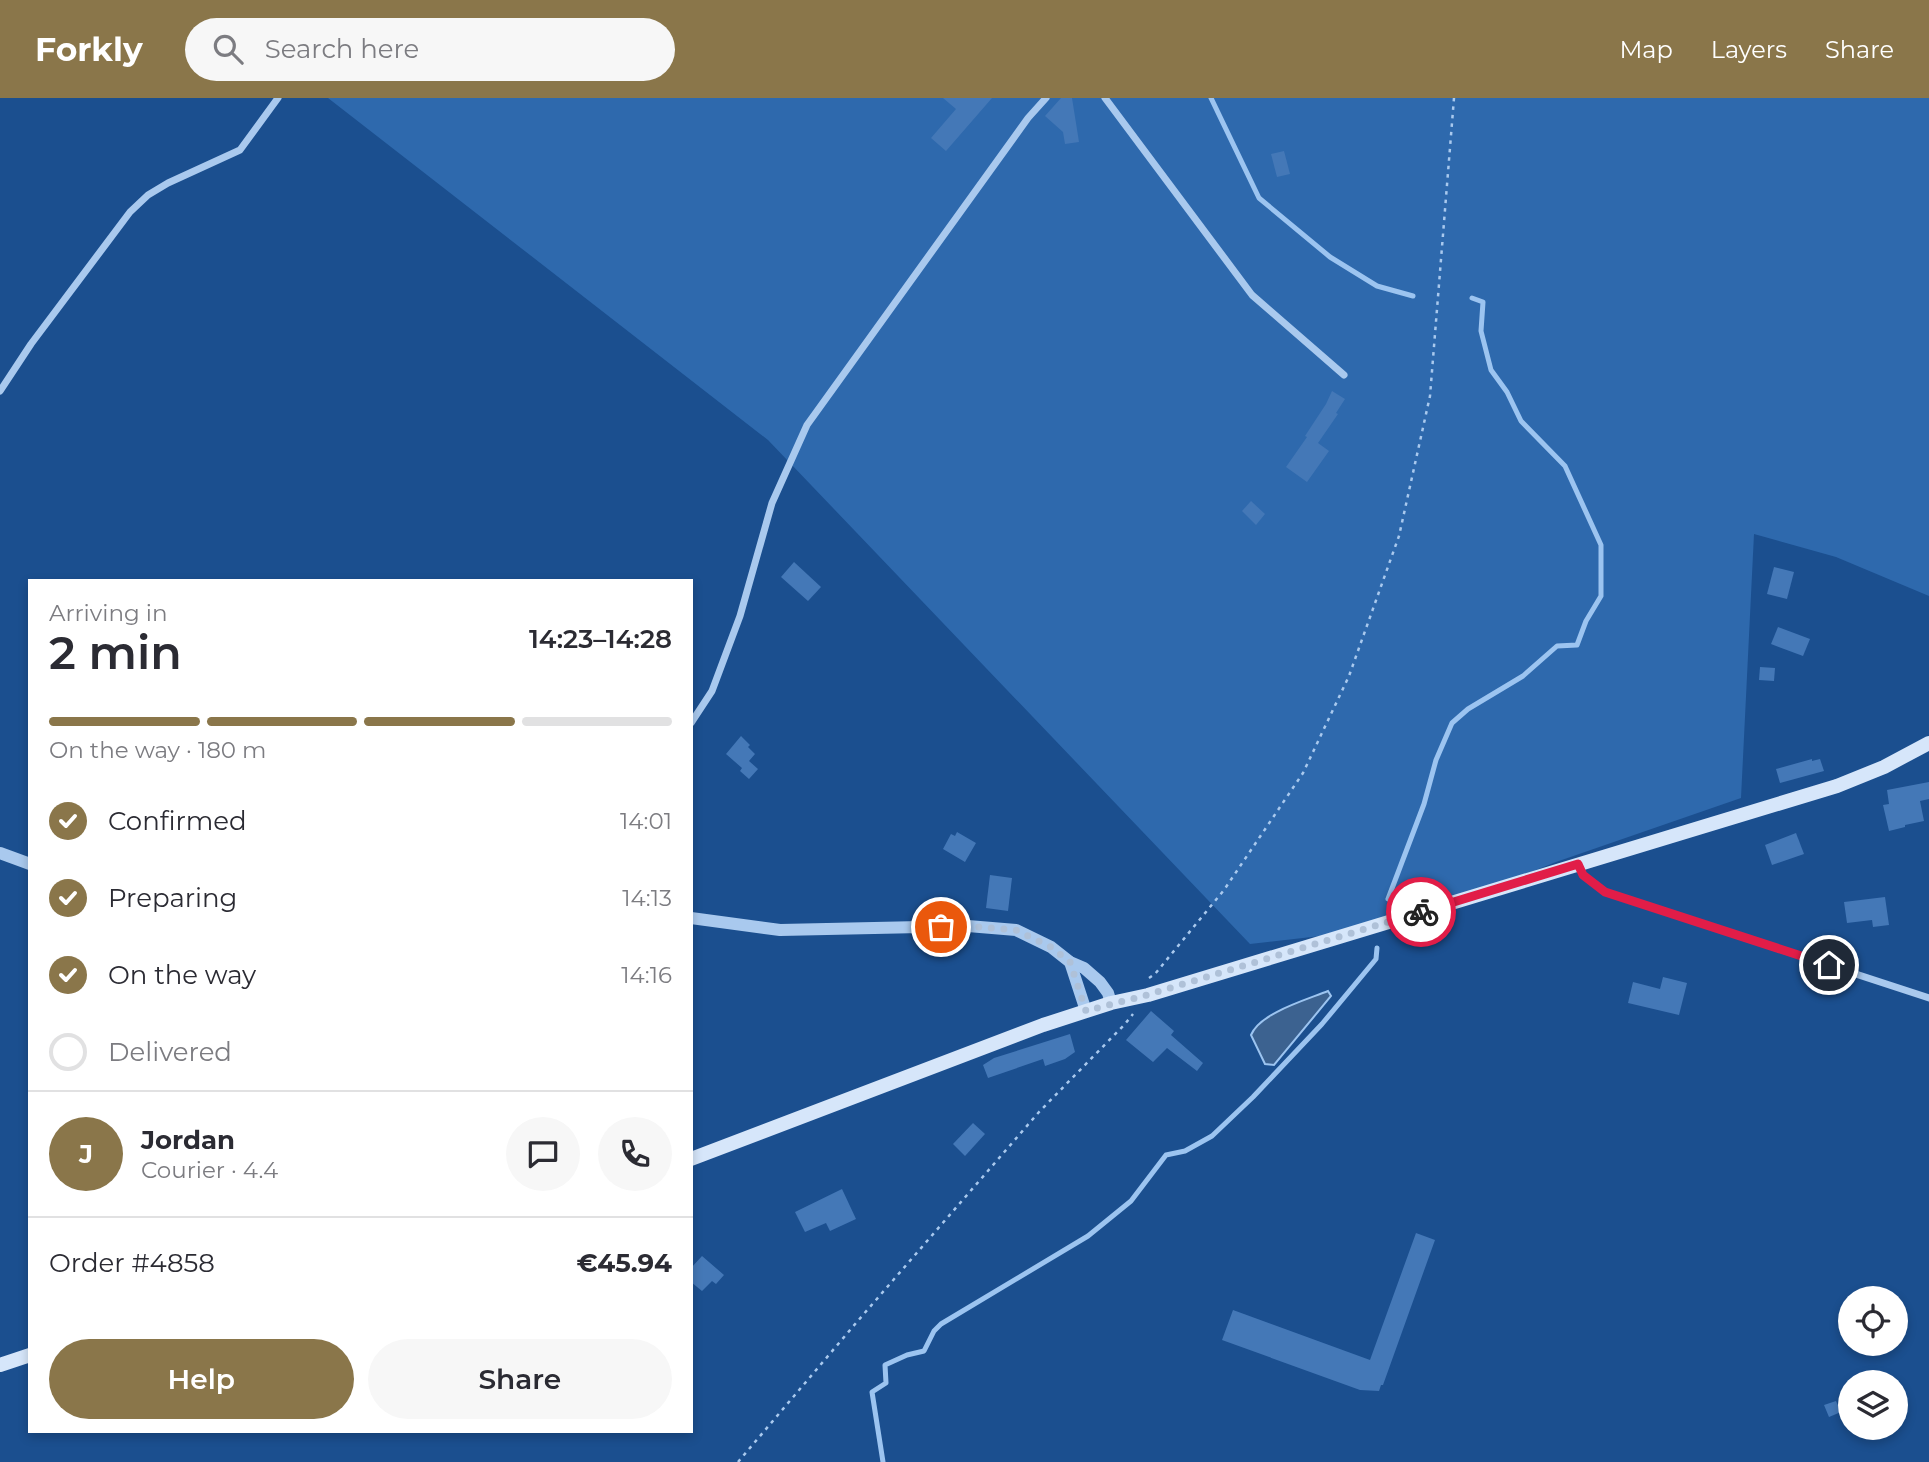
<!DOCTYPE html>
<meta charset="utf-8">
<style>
:root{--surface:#fff;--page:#f7f7f7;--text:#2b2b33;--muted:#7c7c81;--line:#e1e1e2;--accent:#8a764a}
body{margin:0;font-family:Montserrat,sans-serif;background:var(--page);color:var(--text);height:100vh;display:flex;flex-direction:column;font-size:26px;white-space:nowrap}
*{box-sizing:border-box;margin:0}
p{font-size:23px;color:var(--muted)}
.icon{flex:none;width:38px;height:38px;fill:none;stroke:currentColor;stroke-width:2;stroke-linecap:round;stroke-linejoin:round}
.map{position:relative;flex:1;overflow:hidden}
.sheet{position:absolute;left:28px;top:481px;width:665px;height:854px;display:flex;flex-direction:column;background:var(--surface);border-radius:0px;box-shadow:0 4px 10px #0003}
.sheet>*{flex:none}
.buttons{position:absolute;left:1838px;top:1188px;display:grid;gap:14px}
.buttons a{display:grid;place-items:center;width:70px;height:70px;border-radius:50%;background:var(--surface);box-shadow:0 4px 10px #0003;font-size:35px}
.pin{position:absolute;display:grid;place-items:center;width:60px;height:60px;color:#fff;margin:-30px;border:4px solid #fff;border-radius:50%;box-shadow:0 2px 7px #0007}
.courier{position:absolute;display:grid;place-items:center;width:70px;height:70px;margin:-35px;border:5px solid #e11d48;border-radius:50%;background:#fff;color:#222;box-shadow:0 2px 9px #0007}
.overview em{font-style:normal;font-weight:600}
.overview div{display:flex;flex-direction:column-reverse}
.overview{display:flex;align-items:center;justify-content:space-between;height:119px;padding:0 21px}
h1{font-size:46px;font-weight:600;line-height:52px}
.bar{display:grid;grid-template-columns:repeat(4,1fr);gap:10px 7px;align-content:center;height:84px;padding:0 21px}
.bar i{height:9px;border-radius:5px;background:var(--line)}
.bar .active{background:var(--accent)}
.bar p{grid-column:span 4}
.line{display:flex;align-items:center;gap:18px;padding:0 21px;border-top:2px solid var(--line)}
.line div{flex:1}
.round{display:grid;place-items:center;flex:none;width:74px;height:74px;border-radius:37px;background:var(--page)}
ol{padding:0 21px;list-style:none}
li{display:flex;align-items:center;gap:21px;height:77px}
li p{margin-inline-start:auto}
li .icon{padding:7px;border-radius:50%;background:var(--accent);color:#fff;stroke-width:4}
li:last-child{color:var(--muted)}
li i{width:38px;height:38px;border:4px solid var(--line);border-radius:50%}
.button{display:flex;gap:14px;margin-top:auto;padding:14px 21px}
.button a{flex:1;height:80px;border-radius:42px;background:var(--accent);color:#fff;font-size:28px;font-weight:600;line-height:80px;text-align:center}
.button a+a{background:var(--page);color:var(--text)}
header{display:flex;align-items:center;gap:42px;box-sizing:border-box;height:98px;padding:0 35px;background:var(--accent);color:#fff}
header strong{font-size:33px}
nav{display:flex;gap:38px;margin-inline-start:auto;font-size:24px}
.search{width:490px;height:63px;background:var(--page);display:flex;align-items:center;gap:18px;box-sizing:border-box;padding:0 24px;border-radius:38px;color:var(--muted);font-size:26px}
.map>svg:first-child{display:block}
</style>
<header>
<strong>Forkly</strong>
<div class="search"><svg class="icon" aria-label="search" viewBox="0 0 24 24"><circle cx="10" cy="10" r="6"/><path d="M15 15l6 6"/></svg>Search here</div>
<nav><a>Map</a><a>Layers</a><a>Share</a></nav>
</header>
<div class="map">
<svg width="1929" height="1364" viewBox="0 0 1929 1364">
<rect width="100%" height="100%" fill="#1b4f8f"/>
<polygon fill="#2e69ad" points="328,0 1929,0 1929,498 1836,459 1754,436 1741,700 1556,764 1390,830 1250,846 768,342"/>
<path fill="#3c6290" stroke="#9cc4f0" stroke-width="2" d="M1328 893 1331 898 1274 967 1265 966 1251 937C1260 915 1306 902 1328 893Z"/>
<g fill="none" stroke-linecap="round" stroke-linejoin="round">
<g stroke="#9cc4f0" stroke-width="5">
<polyline points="1211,0 1259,100 1330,159 1377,188 1413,198"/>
<polyline points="1388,801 1424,706 1436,662 1452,625 1468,611 1523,578 1557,548 1577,547 1586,523 1601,498 1601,447 1565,368 1521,323 1507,294 1491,272 1481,233 1483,204 1472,200"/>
<polyline points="883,1364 872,1294 886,1285 885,1267 907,1257 924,1253 934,1233 941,1226 1088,1138 1131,1103 1166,1057 1185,1053 1212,1038 1253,999 1322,926 1376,861 1377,850"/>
</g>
</g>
<g fill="#4478b7">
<polygon points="943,0 992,0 946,53 931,40 956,11"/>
<polygon points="1061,0 1072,0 1079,44 1065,46 1063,34 1045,18"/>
<polygon points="1284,53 1290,76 1277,79 1271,56"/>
<polygon points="1332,293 1345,301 1336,315 1338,316 1318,345 1329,353 1307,384 1286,369 1307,339 1305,338 1326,306"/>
<polygon points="1251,403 1265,416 1256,427 1242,413"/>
<polygon points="794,464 821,489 808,503 781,479"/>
<polygon points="1774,469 1794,474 1787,501 1767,496"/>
<polygon points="1778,529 1810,541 1803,558 1771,546"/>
<polygon points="1760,569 1775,570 1774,583 1759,582"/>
<polygon points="741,638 750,647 748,649 755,656 749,663 758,671 749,681 740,673 742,670 726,656"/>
<polygon points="1812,661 1812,663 1820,661 1824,673 1780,685 1776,671"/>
<polygon points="1929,684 1929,701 1920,703 1924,723 1905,727 1905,729 1889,733 1883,707 1889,706 1887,692"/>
<polygon points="957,734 976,745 965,764 943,751 951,736 955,738"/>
<polygon points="1796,735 1804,756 1772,767 1765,747"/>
<polygon points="990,777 1012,780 1008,813 986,810"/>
<polygon points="1885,799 1889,827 1873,829 1872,822 1847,825 1844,804"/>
<polygon points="1663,879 1687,885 1679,917 1628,905 1633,884 1660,891"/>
<polygon points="1151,913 1174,933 1171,937 1203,965 1197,973 1167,950 1153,964 1126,942"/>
<polygon points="1070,936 1075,954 1065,961 1045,968 1043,961 988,980 983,967 994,960"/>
<polygon points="973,1025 985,1036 965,1058 953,1046"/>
<polygon points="842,1091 856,1121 830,1133 826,1125 805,1134 795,1114"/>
<polygon points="1416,1135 1435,1142 1383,1287 1381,1287 1379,1293 1360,1292 1222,1242 1233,1212 1370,1262"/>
<polygon points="702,1158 724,1177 716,1186 712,1183 702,1193 691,1184 691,1170"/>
<polygon points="1836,1303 1841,1314 1829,1319 1824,1307"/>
</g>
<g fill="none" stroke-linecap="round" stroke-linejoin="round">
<g stroke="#a9c9ee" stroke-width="2.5" stroke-dasharray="3.5 5" stroke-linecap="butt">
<polyline points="1149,880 1155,876 1224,792 1303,675 1349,578 1399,438 1430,298 1454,0"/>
<polyline points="738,1364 856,1225 1039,1014 1125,926 1133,916"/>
</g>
<g stroke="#a9c9ee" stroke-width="7">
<polyline points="1105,0 1252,197 1344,277"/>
<polyline points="0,293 31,246 130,114 148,97 168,85 240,52 278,0"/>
<polyline points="691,625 712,593 740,518 772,405 807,327 1028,20 1046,0"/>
<polyline points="1578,766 1583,777 1605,794 1929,900"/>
</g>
<g stroke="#a9c9ee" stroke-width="12">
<polyline points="0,755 30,766"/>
<polyline points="691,820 780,832 968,828 1016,832 1051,849 1070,864 1084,870 1100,884 1108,895 1111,905"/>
<polyline points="1070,864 1086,913"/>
</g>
<g stroke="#d6e6fa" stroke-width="14">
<polyline points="691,1061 1043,927 1111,905 1148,897 1837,688 1884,669 1929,645"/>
<polyline points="0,1267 30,1257"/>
</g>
</g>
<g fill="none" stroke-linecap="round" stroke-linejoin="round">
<polyline stroke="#afc1d8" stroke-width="7" stroke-dasharray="0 12.6" points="941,829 968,828 1016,832 1051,849 1070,864 1086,913 1147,897 1421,814"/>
<polyline stroke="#e11d48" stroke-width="9" points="1421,814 1578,766 1583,777 1605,794 1829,867"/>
</g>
</svg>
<div class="buttons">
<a><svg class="icon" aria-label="locate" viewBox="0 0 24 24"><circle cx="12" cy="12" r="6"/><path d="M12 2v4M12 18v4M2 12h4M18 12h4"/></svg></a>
<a><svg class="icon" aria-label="layers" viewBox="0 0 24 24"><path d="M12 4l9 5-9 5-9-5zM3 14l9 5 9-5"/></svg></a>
</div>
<div class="pin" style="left:941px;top:829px;background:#ea580c"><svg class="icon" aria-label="bag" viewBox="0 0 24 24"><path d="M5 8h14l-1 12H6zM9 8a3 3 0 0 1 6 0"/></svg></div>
<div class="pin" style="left:1829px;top:867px;background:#1f2937"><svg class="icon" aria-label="home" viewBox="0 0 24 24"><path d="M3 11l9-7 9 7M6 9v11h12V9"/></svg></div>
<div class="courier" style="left:1421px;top:814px"><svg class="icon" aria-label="bike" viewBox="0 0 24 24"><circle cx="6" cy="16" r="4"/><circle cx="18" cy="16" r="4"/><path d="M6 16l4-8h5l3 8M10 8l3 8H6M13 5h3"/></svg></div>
<section class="sheet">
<div class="overview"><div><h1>2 min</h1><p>Arriving in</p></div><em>14:23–14:28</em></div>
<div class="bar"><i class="active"></i><i class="active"></i><i class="active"></i><i></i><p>On the way · 180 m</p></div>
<ol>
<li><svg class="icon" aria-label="check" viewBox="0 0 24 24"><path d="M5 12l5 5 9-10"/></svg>Confirmed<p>14:01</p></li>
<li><svg class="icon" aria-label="check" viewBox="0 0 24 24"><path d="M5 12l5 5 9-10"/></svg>Preparing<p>14:13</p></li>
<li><svg class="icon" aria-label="check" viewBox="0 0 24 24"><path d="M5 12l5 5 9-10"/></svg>On the way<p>14:16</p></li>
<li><i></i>Delivered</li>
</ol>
<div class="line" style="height:126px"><b class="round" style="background:var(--accent);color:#fff">J</b><div><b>Jordan</b><p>Courier · 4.4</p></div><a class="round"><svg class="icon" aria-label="chat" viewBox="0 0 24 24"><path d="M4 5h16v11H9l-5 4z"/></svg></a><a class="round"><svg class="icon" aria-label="phone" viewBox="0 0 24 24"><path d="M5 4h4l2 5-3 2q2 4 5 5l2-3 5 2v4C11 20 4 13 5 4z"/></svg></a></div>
<div class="line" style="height:91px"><div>Order #4858</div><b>€45.94</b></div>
<div class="button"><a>Help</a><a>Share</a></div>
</section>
</div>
